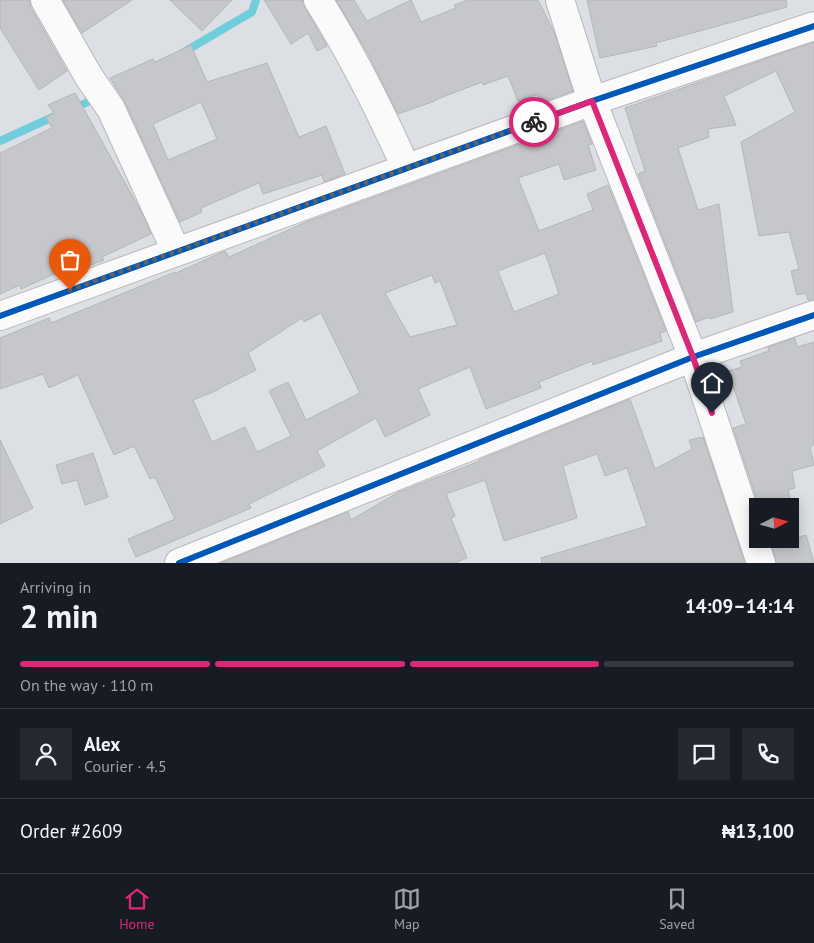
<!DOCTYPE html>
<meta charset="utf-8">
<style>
:root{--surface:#171b24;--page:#242831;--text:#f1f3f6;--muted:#9ea1a6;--line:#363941;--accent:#db2777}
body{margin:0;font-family:"PT Sans",sans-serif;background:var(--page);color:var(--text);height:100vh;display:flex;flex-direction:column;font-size:19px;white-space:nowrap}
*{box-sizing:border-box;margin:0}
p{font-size:16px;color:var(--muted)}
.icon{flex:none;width:28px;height:28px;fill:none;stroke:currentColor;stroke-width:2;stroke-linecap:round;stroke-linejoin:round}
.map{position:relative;height:563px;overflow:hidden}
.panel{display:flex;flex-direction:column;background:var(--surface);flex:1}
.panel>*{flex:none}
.needle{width:32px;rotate:84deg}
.controls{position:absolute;left:749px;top:498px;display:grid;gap:10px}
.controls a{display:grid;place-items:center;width:50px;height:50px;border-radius:0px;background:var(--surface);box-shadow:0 2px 12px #0003;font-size:25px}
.pin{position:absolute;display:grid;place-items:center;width:42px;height:42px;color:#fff;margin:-51px -21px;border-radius:50% 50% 50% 0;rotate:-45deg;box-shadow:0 0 5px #0007}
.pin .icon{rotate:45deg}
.courier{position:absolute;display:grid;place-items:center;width:50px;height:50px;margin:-25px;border:4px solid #db2777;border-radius:50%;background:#fff;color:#222;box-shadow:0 1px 6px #0007}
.headline em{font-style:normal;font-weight:700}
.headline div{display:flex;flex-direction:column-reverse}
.headline{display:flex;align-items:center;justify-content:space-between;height:85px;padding:0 20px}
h1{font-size:32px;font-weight:700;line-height:38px}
.bar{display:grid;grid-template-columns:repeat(4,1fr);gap:8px 5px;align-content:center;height:60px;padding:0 20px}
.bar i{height:6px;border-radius:4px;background:var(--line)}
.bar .selected{background:var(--accent)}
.bar p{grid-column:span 4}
.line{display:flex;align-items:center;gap:12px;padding:0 20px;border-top:1px solid var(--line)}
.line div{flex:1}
.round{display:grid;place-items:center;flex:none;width:52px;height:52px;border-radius:0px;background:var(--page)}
.dock{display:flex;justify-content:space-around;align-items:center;height:70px;border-top:1px solid var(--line);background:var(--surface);font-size:14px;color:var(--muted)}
.dock a{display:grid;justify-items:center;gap:2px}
.dock .selected{color:var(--accent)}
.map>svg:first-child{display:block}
</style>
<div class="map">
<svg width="814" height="563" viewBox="0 0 814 563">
<rect width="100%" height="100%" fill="#dce0e4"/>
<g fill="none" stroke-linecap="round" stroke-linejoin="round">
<g stroke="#70cddb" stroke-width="8">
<polyline points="184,52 252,12 256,0"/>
<polyline points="73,109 96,98"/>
<polyline points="0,141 55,116"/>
</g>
</g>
<g fill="#c6c7ca" stroke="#b5b6ba" fill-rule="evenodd">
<polygon points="0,0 29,0 31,8 67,71 39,90 0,28"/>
<polygon points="63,0 132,0 82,33"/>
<polygon points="170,0 232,0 202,31"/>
<polygon points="264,0 302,0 305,8 327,46 317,51 308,33 291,44"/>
<polygon points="336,0 354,0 367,21 411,0 421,22 456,8 454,5 468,0 538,0 555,34 573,91 540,103 538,94 518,101 508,76 483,85 482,82 435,100 435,101 398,114 368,54"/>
<polygon points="587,0 786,0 787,7 656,43 657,46 600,58"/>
<polygon points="814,42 814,300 808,300 806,293 797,295 791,271 799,269 789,232 759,236 741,142 795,112 776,71 724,96 736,125 708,129 709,137 678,148 698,210 719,204 733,312 710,319 709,317 696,322 638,174 645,171 625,108"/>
<path d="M191 45 207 82 267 63 299 137 326 126 345 174 324 182 322 175 263 194 259 183 201 208 202 212 180 222 125 102 110 78 153 59 155 62ZM201 102 217 139 168 160 153 124Z"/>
<polygon points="75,93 143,215 151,234 102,257 104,260 67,274 65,269 21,289 20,285 0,294 0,153 52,128 46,117 54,113 48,105"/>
<path d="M583 121 592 144 588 145 596 170 564 180 559 164 518 178 539 231 593 210 587 194 608 185 666 331 660 333 662 341 593 365 592 361 539 382 541 388 486 409 470 367 418 389 430 415 385 437 376 418 317 451 325 466 249 504 251 508 136 557 128 539 175 519 155 477 150 479 134 446 114 455 78 375 49 388 43 374 0 389V338L49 318 51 323 175 272 176 273 225 251 229 257 306 222ZM545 253 559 294 514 312 498 271ZM432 275 435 283 440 281 457 325 410 337 385 293ZM321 313 360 393 306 420 288 382 269 391 291 436 257 452 245 427 212 442 193 400 218 390V389L256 370 248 353 302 318 304 322Z"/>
<polygon points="795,338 797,347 814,342 814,445 810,447 814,465 792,471 795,488 788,490 791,506 759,506 733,428 746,424 728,371 742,367 740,361 769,351 768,347"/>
<polygon points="630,399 655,469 692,449 689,440 703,437 745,563 542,563 541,558 647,526 627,468 605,476 597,454 563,466 577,518 504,541 485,480 446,494 455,516 451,518 467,558 455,563 221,563 348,512 351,520 399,492 480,461 479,460"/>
<polygon points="0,440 33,508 0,524"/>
<polygon points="93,453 108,497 85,505 77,480 62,484 56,465"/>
<polygon points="806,535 814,563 776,563 772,545"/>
</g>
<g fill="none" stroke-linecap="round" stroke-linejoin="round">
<g stroke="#b6b8bb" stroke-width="30">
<g id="street">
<polyline points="45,0 89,77 111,109 176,251"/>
<path d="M318 0C352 54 380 110 406 168"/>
<polyline points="560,0 592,101 693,357 761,563"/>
<polyline points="0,316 592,101 814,26"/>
<polyline points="179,563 693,357 814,315"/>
</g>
</g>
<use href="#street" stroke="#fafafb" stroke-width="28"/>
<g stroke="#fff" stroke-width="9">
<g id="cycleway">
<polyline points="0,316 592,101 814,26"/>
<polyline points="179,563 693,357 814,315"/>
</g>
</g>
<use href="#cycleway" stroke="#0057b8" stroke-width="6"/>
</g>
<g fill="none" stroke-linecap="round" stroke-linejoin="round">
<polyline stroke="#5f6365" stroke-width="5" stroke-dasharray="0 9" points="70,290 534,122"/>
<polyline stroke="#db2777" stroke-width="6" points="534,122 592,101 693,357 712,413"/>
</g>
</svg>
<div class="controls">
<a><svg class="needle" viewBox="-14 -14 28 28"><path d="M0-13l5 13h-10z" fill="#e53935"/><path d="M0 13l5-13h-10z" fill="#9ea1a6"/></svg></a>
</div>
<div class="pin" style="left:70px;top:290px;background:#ea580c"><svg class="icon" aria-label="bag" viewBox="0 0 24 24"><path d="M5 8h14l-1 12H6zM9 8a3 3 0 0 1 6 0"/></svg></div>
<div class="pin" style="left:712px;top:413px;background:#1f2937"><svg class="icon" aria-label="home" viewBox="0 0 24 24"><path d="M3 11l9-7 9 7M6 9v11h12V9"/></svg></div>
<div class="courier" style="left:534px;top:122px"><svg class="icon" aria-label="bike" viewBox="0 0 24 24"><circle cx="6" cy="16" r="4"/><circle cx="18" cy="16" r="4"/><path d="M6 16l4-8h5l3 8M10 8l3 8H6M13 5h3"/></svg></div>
</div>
<section class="panel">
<div class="headline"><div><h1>2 min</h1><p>Arriving in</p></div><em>14:09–14:14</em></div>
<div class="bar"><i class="selected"></i><i class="selected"></i><i class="selected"></i><i></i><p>On the way · 110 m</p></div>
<div class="line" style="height:90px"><a class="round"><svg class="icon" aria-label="person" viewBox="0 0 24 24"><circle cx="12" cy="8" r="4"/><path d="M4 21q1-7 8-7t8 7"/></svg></a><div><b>Alex</b><p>Courier · 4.5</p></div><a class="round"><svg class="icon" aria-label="chat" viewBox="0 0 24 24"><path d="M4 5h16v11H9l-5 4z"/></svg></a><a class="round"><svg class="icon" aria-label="phone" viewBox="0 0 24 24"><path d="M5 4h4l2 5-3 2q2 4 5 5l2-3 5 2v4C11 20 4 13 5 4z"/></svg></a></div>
<div class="line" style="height:65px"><div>Order #2609</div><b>₦13,100</b></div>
</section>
<nav class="dock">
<a class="selected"><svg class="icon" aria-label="home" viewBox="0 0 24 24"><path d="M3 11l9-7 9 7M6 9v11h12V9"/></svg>Home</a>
<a><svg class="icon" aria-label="map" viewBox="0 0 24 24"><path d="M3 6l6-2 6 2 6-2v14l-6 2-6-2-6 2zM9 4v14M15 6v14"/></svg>Map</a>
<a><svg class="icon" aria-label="saved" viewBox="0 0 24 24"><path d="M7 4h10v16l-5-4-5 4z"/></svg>Saved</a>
</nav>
